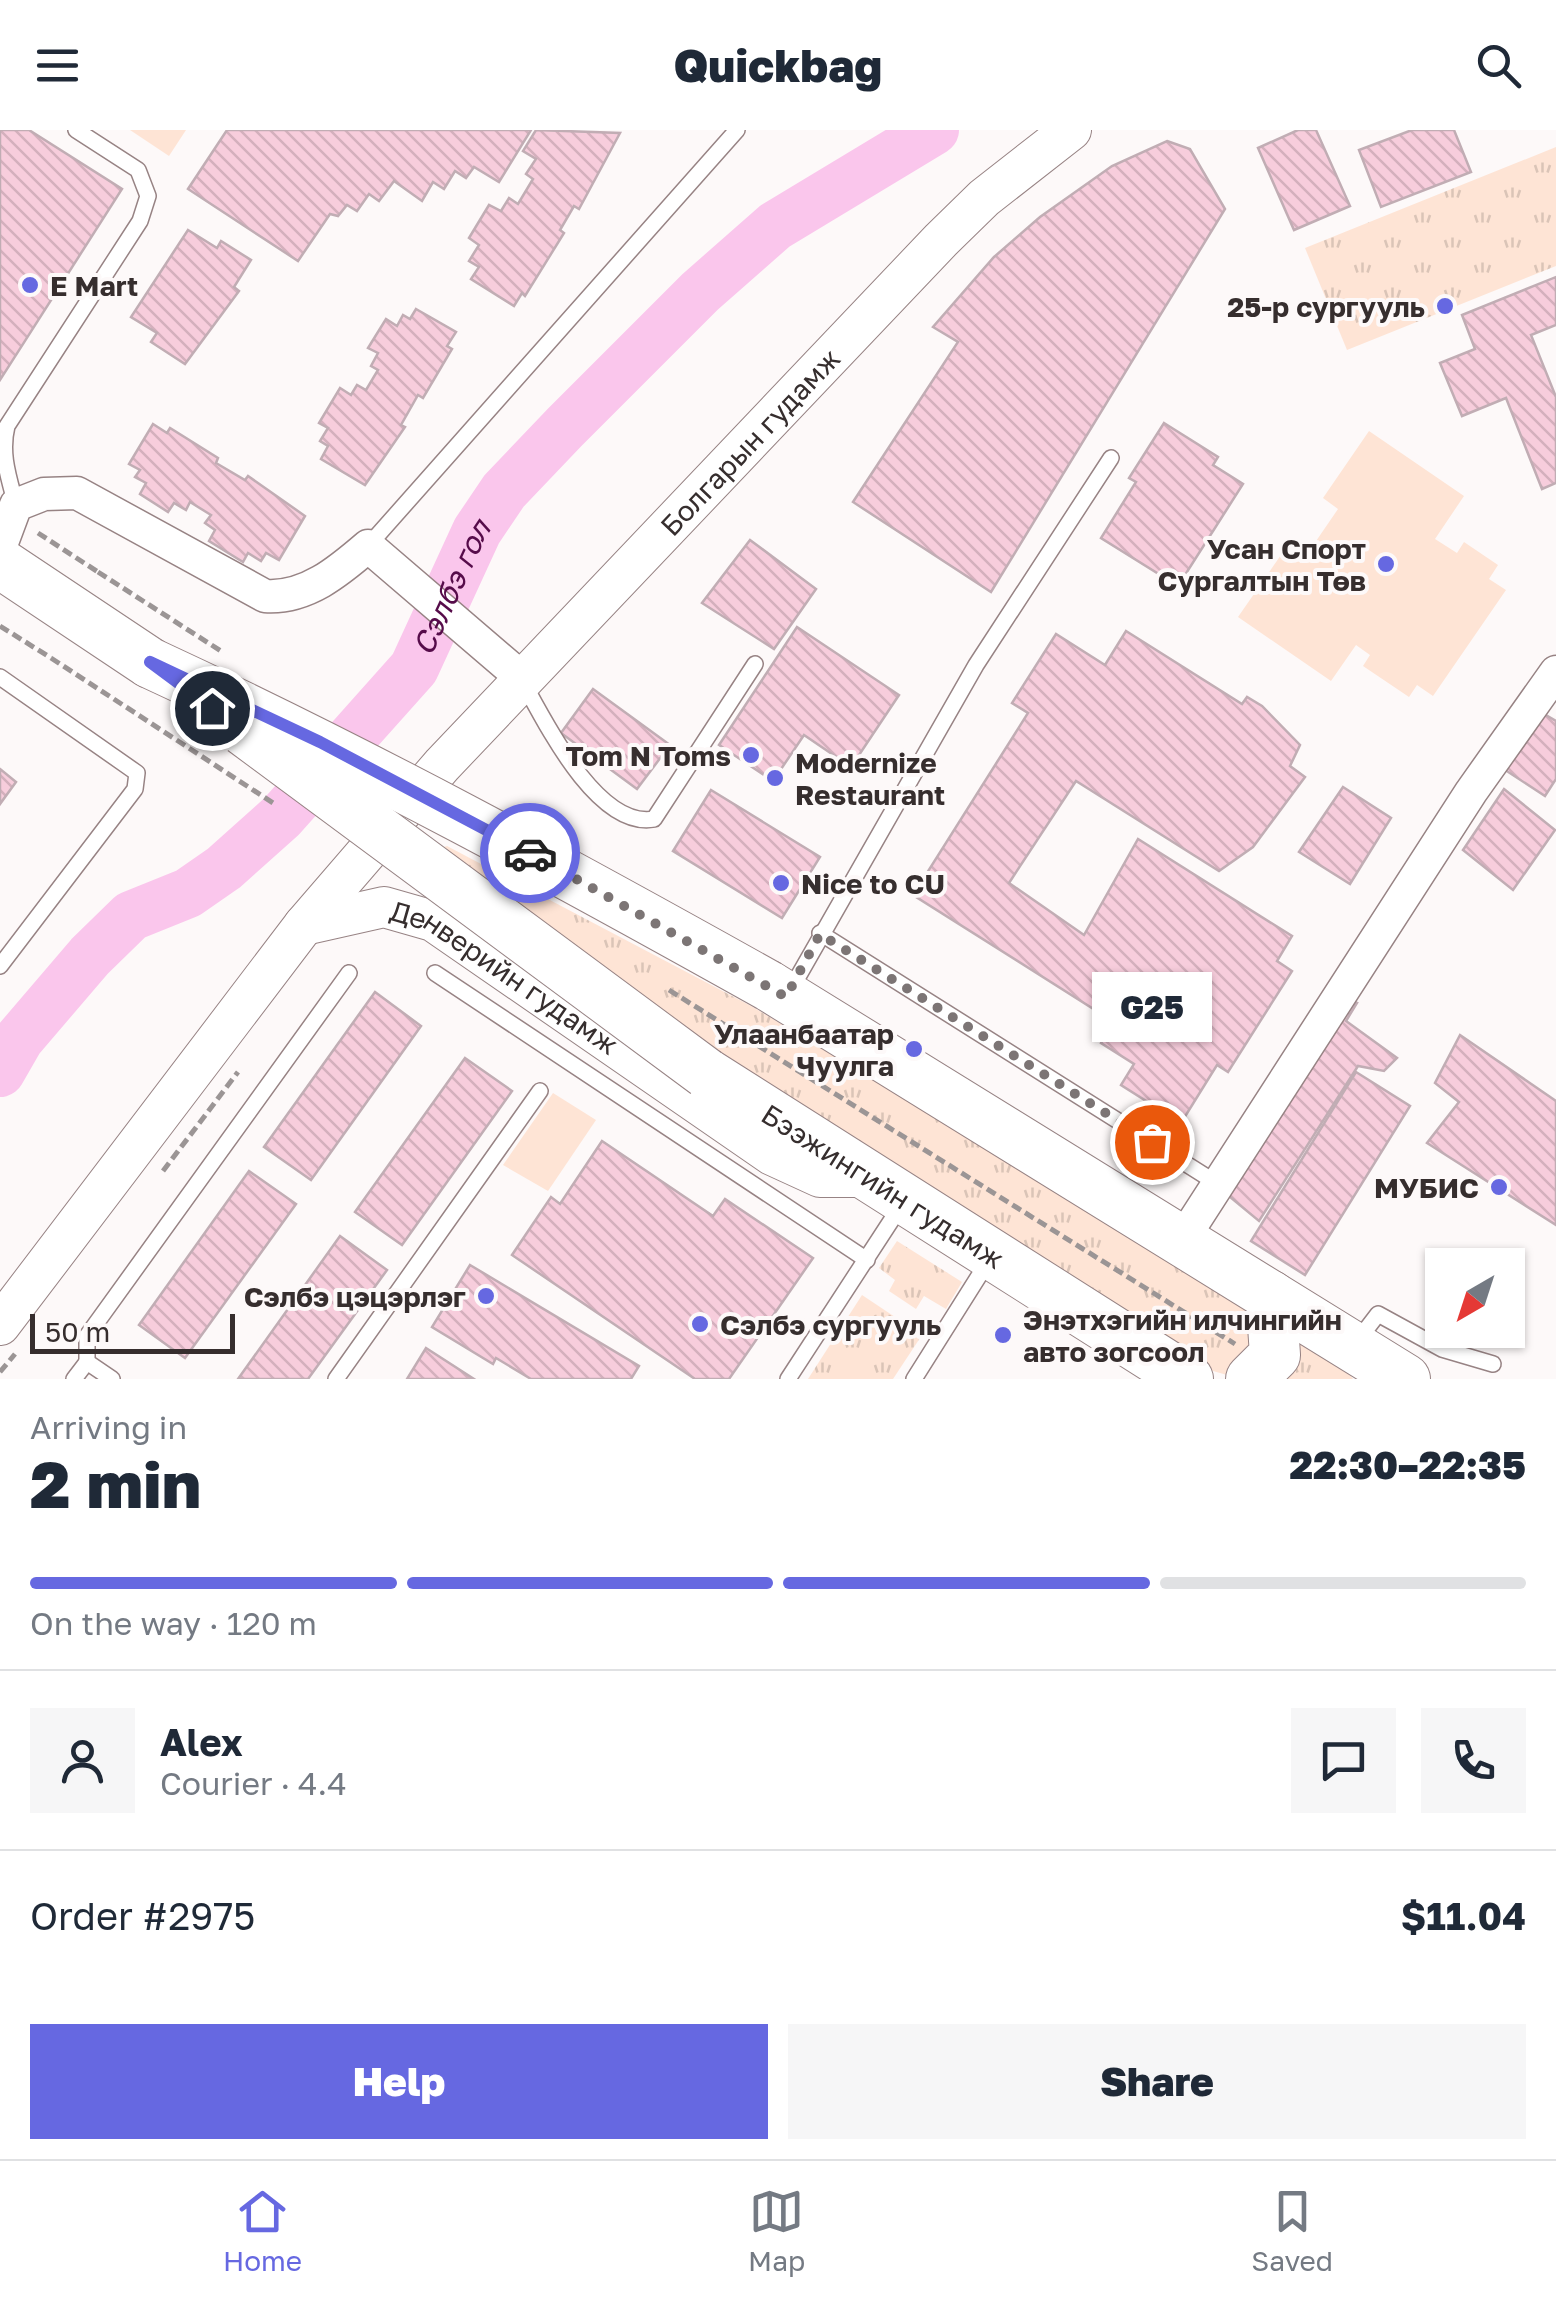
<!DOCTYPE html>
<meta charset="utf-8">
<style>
:root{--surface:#fff;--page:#f6f6f7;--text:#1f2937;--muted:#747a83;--line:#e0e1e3;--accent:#6668e1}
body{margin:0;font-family:"Golos Text",sans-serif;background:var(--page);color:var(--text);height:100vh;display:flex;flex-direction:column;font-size:38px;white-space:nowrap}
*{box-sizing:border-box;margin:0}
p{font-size:32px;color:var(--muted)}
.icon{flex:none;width:55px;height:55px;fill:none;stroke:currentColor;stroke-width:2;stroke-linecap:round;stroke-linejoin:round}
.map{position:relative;height:1249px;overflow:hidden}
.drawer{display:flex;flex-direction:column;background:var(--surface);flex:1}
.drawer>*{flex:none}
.needle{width:65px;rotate:219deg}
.fabs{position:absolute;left:1425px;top:1118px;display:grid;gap:20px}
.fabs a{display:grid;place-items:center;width:100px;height:100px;border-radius:0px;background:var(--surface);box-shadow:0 2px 8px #0004;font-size:50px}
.scale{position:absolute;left:30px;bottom:25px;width:205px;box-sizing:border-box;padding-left:10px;border:5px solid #362e2e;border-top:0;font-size:28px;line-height:35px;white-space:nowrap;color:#362e2e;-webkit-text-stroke:8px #fdf9f9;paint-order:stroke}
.pin{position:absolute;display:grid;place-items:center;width:85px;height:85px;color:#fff;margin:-42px;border:5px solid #fff;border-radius:50%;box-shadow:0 2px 10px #0007}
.courier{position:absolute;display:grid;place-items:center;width:100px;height:100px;margin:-50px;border:8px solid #6668e1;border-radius:50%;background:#fff;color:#222;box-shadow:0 2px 12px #0007}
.bubble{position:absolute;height:70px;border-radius:0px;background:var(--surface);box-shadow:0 2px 8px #0004;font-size:32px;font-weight:800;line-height:70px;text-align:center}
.overview em{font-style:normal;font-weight:800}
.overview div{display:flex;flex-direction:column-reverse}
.overview{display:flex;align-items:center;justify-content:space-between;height:170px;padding:0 30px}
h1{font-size:65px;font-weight:800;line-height:75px}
.bar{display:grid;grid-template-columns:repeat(4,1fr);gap:15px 10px;align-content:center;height:120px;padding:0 30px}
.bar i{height:12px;border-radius:8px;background:var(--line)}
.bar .selected{background:var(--accent)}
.bar p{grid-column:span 4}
.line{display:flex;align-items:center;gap:25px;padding:0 30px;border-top:2px solid var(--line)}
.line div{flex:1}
.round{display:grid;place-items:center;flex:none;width:105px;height:105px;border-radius:0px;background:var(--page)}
.cta{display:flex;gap:20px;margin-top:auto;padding:20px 30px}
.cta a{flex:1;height:115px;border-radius:0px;background:var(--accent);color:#fff;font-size:40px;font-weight:800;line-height:115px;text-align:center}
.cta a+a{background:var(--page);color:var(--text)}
header{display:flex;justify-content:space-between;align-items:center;height:130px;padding:0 30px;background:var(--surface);font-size:45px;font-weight:800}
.menu{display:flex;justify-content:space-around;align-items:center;height:140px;border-top:2px solid var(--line);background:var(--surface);font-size:28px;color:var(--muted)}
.menu a{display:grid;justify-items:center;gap:5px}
.menu .selected{color:var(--accent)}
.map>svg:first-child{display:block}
</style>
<header><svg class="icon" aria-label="menu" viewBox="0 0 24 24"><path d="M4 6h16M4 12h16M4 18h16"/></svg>Quickbag<svg class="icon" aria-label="search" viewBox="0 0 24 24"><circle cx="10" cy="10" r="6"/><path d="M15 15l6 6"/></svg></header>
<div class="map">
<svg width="1556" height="1249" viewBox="0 0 1556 1249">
<defs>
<pattern id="park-tufts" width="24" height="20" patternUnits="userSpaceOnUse" patternTransform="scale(2.5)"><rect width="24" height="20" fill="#fee4d5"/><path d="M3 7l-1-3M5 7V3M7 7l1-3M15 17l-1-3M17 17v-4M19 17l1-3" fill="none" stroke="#dac4b7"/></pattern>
<pattern id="building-back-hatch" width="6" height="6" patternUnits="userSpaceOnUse" patternTransform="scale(2.5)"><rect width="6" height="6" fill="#f7cddc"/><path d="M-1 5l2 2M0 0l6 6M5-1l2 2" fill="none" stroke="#d4b0bd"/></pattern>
</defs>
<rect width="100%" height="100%" fill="#fdf9f9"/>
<g fill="url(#park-tufts)">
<polygon points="130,0 186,0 169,26"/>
<polygon points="1556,17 1556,136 1347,220 1305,118"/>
<polygon points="447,716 753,877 1251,1179 1267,1196 1227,1245 1213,1241 813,989 721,927 441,718"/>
<polygon points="897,1111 962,1152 946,1179 924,1166 916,1179 889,1161 895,1150 879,1138"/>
<polygon points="862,1165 922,1205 893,1249 808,1249"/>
<polygon points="1284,1199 1348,1242 1353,1249 1264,1249"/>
</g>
<g fill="#fee4d5">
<polygon points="1369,301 1464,366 1435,409 1457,423 1464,412 1498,435 1489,449 1506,460 1433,566 1417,555 1409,567 1363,536 1370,525 1356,515 1331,551 1238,487 1283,422 1301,433 1338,379 1323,368"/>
<polygon points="553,963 596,990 548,1061 503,1035"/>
</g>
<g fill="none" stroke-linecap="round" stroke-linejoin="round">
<path stroke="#fac6ec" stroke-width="50" id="s1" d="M0 942 19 909 90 826 131 786 188 763 224 738 281 687 414 538 477 401 504 361 565 297 700 162 775 96 934 0"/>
</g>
<g fill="url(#building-back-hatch)" stroke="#c1adb4" stroke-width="2.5">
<polygon points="0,0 29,0 122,59 0,250"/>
<polygon points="227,0 531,0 499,52 474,37 466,48 455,41 444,59 433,52 422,71 394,51 379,71 369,64 357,81 347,75 338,86 330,84 298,131 188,59"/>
<polygon points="536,0 620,3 579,79 574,76 560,100 564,103 525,166 522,163 514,176 471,149 479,137 469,131 479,115 469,108 489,75 501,81 509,68 518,74 533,49 526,44 536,29 523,21"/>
<polygon points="1298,0 1316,0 1350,76 1294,100 1258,18"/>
<polygon points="1412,0 1454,0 1471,42 1381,77 1359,20"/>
<polygon points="1167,11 1190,19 1225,79 991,462 853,372 958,212 933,197 994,127 1040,87 1112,36"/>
<polygon points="188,100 217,118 221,111 251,130 234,157 239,161 185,234 151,212 157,203 131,187"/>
<polygon points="1556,147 1556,195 1531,205 1556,267 1556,353 1542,359 1506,268 1462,286 1440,233 1475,219 1462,185"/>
<polygon points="416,179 456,202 447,216 452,219 423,268 418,265 401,295 405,297 365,355 321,329 328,316 320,311 328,298 319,293 340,258 351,265 357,255 366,260 378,240 371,236 378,223 368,218 386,189 397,196 403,185 410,189"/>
<polygon points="1164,293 1218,327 1213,335 1243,354 1178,456 1101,408 1136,352 1129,348"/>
<polygon points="153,294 167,303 170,298 218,328 216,333 245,350 248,346 305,386 279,430 266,423 261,431 248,423 243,432 209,411 215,400 205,393 211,385 190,372 186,380 174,373 168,382 140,364 146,353 135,347 140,340 129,334"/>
<polygon points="750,410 816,459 774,519 702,473"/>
<polygon points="797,497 899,565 851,637 804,605 773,651 719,615"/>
<polygon points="1126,501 1242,574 1247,567 1262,576 1300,615 1290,636 1305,647 1253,717 1219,741 1076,651 1009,753 1084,805 1138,709 1292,806 1277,831 1292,841 1228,942 1217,935 1181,993 1121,955 1134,934 1101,913 1114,892 913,765 1028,583 1012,573 1056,504 1105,535"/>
<polygon points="593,559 670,615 637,659 561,603"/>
<polygon points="1539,581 1556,591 1556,649 1545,666 1502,638"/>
<polygon points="0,639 16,652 0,674"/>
<polygon points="1343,657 1391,688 1350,754 1299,722"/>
<polygon points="1504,659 1555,700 1513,760 1463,720"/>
<polygon points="711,660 820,727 782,788 673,721"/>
<polygon points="375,862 421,896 311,1050 264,1017"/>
<polygon points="1349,870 1357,873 1346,891 1397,928 1384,941 1358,936 1259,1091 1224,1062"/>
<polygon points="1460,905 1556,971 1556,1095 1427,1013 1459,972 1435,953"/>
<polygon points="465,928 512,961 402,1115 355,1082"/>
<polygon points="1356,942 1410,976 1305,1145 1251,1111"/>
<polygon points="602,1011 713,1086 725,1069 813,1128 729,1249 695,1249 512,1125 551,1067 560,1074"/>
<polygon points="249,1041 296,1074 185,1228 139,1195"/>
<polygon points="340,1106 387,1140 308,1249 238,1249"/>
<polygon points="470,1135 639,1236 631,1249 531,1249 496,1228 493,1234 432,1197"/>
<polygon points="426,1218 474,1249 407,1249"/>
</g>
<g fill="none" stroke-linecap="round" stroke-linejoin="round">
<g stroke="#978384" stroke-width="18">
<g id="service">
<path d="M16 375C9 348 0 324 7 296L140 91 148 66 138 40 76 0"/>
<polyline points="368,416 737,0"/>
<polyline points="0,547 137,643 135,659 0,836"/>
<path d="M523 552C546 594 598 699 654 689L755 534"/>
<polyline points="820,803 1218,1054"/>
<polyline points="435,843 867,1130"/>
<polyline points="791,859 976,535 1111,328"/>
<polyline points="1355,1214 1378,1184 1442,1219 1493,1234"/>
<polyline points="74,1249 87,1232"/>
<polyline points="112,1249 87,1232 87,1206 349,843"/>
<polyline points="336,1249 540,961"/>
<polyline points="788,1249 902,1074"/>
<polyline points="914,1249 989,1130"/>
</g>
</g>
<g stroke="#978384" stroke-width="35">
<g id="minor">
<path d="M0 418 16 375 44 364 77 363 265 466C306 469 339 441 368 416L522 548"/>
<polyline points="1182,1110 1471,662 1556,542"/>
</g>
</g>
<g stroke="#978384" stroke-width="42">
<g id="tertiary">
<path id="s2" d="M304 795 384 777 433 791 772 1025 820 1047H868"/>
<path id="s3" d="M0 1195 304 795 442 635 941 110 984 68 1071 0"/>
</g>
</g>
<g stroke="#978384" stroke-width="52">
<g id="primary">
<polyline points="0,433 150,533"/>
<polyline points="769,856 1405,1249"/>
<path id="s4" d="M706 943 1188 1249"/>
<polyline points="1251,1249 1275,1225 1271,1166"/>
</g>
</g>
<g stroke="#9b9595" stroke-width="5" stroke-dasharray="10 5" stroke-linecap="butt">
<polyline points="38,403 98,442"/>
<polyline points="0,496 51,528"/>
<polyline points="669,860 1235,1214"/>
<polyline points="163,1041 238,942"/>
<polyline points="0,1242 15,1224"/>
</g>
<use href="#service" stroke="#fff" stroke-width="15"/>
<use href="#minor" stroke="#fff" stroke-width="32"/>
<use href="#tertiary" stroke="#fff" stroke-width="40"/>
<use href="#primary" stroke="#fff" stroke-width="50"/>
<g stroke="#978384" stroke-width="52" stroke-linecap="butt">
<g id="primary-bridge">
<path d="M150 533C362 631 565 742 769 856"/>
<polyline points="243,600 706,943"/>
</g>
</g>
<g stroke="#9b9595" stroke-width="5" stroke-dasharray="10 5" stroke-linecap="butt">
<polyline points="98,442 224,523"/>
<polyline points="51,528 273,673"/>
</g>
<use href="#primary-bridge" stroke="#fff" stroke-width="50"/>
</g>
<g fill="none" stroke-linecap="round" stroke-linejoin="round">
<polyline stroke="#7c7575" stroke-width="10" stroke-dasharray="0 18" points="530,723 786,867 820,804 1152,1012"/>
<polyline stroke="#6668e1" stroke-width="12" points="212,578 150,532 320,612 530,723"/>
</g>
<g fill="#6668e1" stroke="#fdf9f9" stroke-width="4">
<circle cx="30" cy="155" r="10"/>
<circle cx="1445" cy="176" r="10"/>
<circle cx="1386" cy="434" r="10"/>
<circle cx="751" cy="625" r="10"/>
<circle cx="775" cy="648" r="10"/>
<circle cx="781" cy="753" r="10"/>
<circle cx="914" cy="919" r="10"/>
<circle cx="1499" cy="1057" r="10"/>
<circle cx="486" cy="1166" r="10"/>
<circle cx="700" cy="1194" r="10"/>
<circle cx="1003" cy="1205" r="10"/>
</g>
<g text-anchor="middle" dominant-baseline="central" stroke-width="8" stroke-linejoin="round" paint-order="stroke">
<g font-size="28" font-weight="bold" fill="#362e2e" stroke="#fdf9f9" text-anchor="end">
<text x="50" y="155" text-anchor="start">E Mart</text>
<text x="1425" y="176">25-р сургууль</text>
<text x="1366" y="418">Усан Спорт<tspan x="1366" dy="32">Сургалтын Төв</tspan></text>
<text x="731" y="625">Tom N Toms</text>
<text x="795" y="632" text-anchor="start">Modernize<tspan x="795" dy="32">Restaurant</tspan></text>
<text x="801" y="753" text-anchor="start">Nice to CU</text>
<text x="894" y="903">Улаанбаатар<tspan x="894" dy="32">Чуулга</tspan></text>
<text x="1479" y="1057">МУБИС</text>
<text x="466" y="1166">Сэлбэ цэцэрлэг</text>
<text x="1023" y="1189" text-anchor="start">Энэтхэгийн илчингийн<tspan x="1023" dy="32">авто зогсоол</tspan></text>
<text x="720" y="1194" text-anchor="start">Сэлбэ сургууль</text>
</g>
<g font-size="28" fill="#362e2e" stroke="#fdf9f9">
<text stroke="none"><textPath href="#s3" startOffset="1160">Болгарын гудамж</textPath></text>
<text stroke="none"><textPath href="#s2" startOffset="222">Денверийн гудамж</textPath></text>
<text stroke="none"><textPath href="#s4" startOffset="210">Бээжингийн гудамж</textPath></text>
</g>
<g font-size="30" font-style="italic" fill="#560c4a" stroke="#fdf9f9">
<text stroke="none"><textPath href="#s1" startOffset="675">Сэлбэ гол</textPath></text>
</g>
</g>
</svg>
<div class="fabs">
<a><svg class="needle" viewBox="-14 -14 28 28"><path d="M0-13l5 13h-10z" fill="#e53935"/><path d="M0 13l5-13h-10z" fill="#747a83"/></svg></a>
</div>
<div class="scale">50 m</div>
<div class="pin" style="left:1152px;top:1012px;background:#ea580c"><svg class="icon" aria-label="bag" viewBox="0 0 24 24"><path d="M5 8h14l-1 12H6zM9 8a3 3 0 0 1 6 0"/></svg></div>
<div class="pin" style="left:212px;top:578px;background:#1f2937"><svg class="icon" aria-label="home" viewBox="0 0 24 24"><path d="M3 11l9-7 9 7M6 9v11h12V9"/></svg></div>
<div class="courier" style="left:530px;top:723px"><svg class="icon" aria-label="car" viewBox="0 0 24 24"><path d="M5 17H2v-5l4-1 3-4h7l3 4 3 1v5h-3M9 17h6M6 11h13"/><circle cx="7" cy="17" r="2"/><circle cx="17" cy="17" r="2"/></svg></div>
<div class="bubble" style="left:1092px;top:842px;width:120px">G25</div>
</div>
<section class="drawer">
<div class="overview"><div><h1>2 min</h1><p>Arriving in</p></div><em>22:30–22:35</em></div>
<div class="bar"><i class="selected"></i><i class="selected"></i><i class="selected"></i><i></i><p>On the way · 120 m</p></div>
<div class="line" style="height:180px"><a class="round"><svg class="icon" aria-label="person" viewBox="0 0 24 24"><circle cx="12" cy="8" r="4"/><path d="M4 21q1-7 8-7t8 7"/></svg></a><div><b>Alex</b><p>Courier · 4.4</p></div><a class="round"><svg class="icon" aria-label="chat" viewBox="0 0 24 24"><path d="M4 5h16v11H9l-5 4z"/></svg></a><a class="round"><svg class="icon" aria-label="phone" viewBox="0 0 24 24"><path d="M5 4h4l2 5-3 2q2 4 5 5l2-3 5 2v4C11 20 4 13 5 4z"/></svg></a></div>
<div class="line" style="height:130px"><div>Order #2975</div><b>$11.04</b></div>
<div class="cta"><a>Help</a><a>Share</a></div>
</section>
<nav class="menu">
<a class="selected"><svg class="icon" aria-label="home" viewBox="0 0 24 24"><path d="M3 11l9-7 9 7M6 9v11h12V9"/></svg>Home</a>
<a><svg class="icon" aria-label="map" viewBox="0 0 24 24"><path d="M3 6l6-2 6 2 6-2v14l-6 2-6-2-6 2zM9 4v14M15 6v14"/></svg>Map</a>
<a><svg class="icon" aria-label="saved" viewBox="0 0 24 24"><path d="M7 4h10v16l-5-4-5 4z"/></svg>Saved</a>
</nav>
